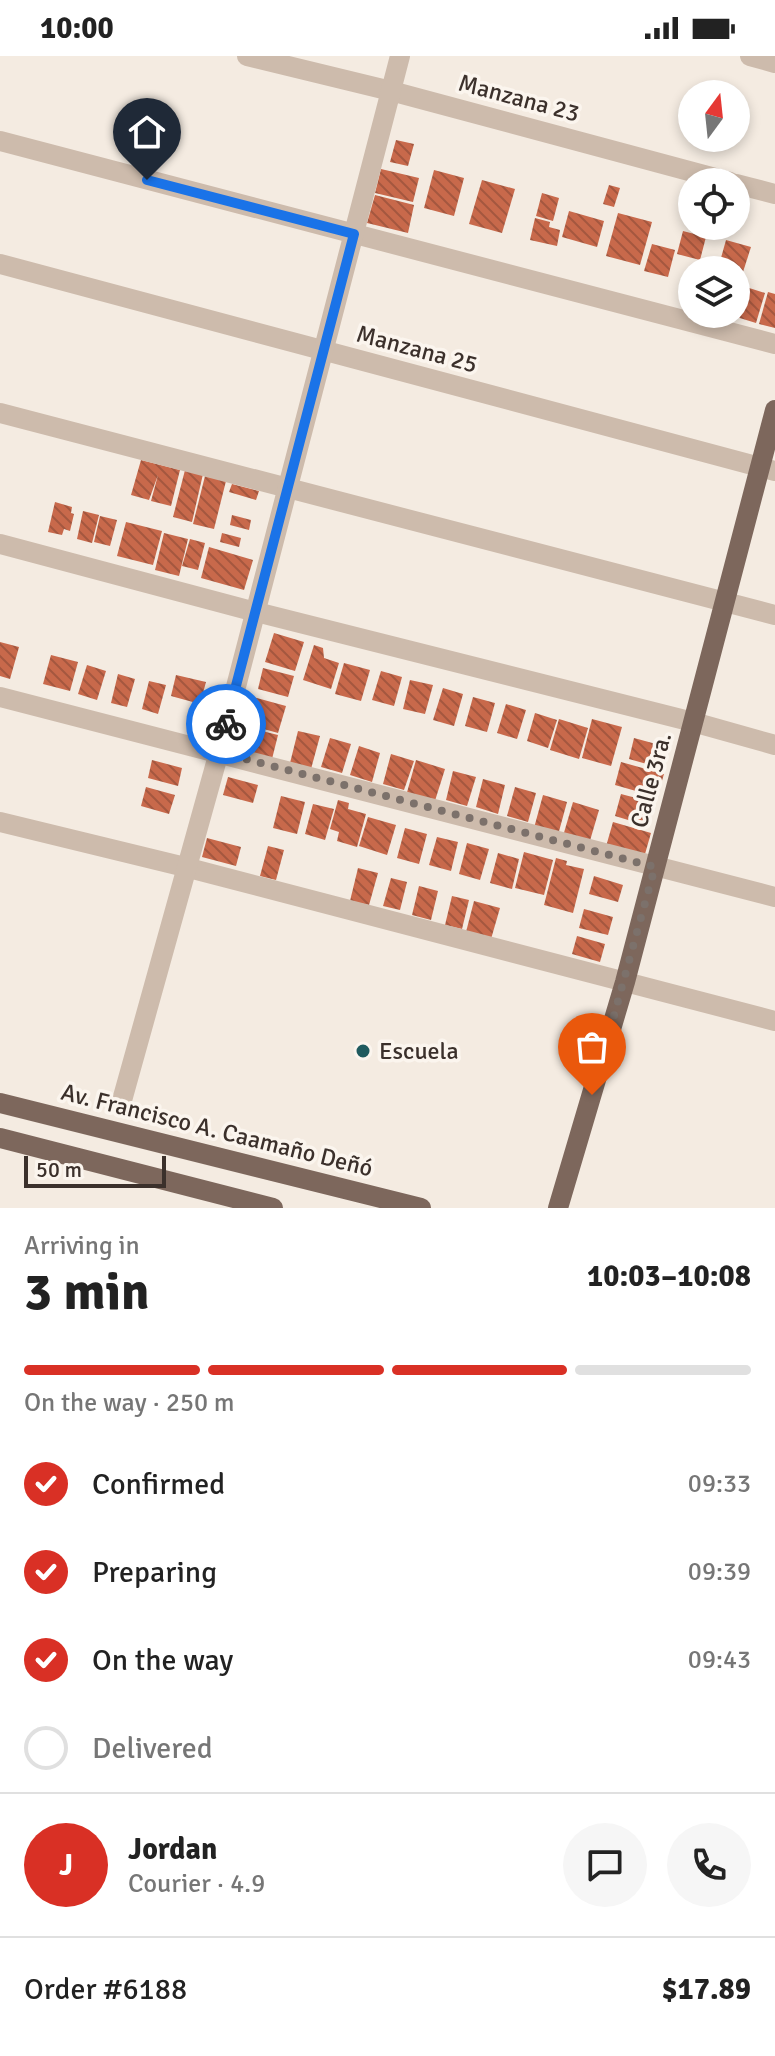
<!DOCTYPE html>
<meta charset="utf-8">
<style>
:root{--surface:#fff;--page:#f6f6f6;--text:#222;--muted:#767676;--line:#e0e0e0;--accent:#d93025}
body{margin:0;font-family:Signika,sans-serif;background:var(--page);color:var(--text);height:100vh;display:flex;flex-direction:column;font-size:30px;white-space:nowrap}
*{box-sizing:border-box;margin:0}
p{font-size:26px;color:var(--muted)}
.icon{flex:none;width:44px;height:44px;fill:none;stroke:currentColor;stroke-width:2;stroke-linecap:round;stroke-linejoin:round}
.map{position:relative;height:1152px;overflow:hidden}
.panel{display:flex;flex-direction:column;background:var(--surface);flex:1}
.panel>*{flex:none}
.needle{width:52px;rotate:15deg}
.tools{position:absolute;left:678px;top:24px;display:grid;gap:16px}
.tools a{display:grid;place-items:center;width:72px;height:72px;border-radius:50%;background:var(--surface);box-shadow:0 4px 12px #0003;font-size:40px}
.scale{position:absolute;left:24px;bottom:20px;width:142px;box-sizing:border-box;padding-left:8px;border:4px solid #3b302b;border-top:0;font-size:22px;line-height:28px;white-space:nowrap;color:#3b302b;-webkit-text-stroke:6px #fbf5ee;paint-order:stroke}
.pin{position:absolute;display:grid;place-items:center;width:68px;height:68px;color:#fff;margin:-82px -34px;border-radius:50% 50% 50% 0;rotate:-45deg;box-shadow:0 0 8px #0007}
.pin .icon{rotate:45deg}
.courier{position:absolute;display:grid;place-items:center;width:80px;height:80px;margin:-40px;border:6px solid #1a73e8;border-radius:50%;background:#fff;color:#222;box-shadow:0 2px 10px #0007}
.head em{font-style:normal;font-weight:800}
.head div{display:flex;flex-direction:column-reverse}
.head{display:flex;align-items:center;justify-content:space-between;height:136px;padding:0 24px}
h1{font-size:52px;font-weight:800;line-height:60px}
.bar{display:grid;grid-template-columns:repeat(4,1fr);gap:12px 8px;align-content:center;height:96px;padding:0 24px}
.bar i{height:10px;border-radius:6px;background:var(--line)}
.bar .selected{background:var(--accent)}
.bar p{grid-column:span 4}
.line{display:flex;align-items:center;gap:20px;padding:0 24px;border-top:2px solid var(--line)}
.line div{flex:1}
.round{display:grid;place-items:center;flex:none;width:84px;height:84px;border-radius:42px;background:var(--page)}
ol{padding:0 24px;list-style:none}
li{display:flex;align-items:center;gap:24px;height:88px}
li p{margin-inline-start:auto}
li .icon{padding:8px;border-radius:50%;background:var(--accent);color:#fff;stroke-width:4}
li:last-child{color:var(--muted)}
li i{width:44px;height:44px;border:4px solid var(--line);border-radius:50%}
.status{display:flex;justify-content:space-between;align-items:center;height:56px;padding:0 40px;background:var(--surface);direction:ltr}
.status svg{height:22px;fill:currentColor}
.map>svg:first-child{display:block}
</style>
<div class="status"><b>10:00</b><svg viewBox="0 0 49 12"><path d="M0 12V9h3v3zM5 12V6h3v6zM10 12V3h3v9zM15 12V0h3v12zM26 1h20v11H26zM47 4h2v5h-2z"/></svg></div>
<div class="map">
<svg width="775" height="1152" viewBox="0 0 775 1152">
<defs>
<pattern id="building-back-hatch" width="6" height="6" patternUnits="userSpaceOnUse" patternTransform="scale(2)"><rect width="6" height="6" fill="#c8694b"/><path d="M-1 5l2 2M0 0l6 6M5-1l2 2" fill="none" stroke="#a4573f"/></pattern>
</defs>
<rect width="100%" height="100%" fill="#f4ebe1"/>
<g fill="url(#building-back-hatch)">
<polygon points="396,84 414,88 408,110 390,106"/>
<polygon points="381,113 419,122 413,146 375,137"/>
<polygon points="434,114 464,122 454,160 424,152"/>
<polygon points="482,124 515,133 502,177 469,168"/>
<polygon points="609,129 620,132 614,151 603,148"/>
<polygon points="542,137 559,142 553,165 536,160"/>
<polygon points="375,139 414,149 408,177 367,167"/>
<polygon points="569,155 604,165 597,191 562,181"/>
<polygon points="618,157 652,166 640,209 606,200"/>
<polygon points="535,162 550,166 549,171 560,174 557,190 530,184"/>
<polygon points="683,175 706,181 700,204 677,198"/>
<polygon points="726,184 751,191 743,216 719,209"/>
<polygon points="652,188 675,194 668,221 644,215"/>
<polygon points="746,231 765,237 756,267 730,259 736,258 736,246 741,248"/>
<polygon points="768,236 775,238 775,272 759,268"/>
<polygon points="141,404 180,414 171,450 151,445 158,419 149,444 131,439"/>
<polygon points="185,414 203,418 192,466 173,461"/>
<polygon points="205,420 226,425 214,473 193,468"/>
<polygon points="232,428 259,435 256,444 229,436"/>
<polygon points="55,446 72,451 71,457 74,458 70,475 64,473 62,479 48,476"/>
<polygon points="83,455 99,459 92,487 77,483"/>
<polygon points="232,459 251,464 249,474 230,469"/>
<polygon points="100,460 117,464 110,490 94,486"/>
<polygon points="126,466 162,475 153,509 117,500"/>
<polygon points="164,477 188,483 179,520 155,514"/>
<polygon points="222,477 241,482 239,491 220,486"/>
<polygon points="190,483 205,487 198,514 182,510"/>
<polygon points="209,491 253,504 244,534 201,522"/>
<polygon points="274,577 304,586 295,615 265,606"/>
<polygon points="0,586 19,591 10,623 0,620"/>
<polygon points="314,589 323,592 324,602 339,607 331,633 303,624"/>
<polygon points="51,599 78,606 70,635 43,628"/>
<polygon points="344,607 370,614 361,645 335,638"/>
<polygon points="87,609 106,615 97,644 78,638"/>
<polygon points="263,612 294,620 288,641 258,633"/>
<polygon points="381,615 402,621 394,650 372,644"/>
<polygon points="118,618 135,623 127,651 111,647"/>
<polygon points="176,619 206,626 200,648 171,640"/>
<polygon points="410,624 433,629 425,658 403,653"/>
<polygon points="149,625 166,629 158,658 142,653"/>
<polygon points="443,632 463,638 454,670 433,664"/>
<polygon points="249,640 286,650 278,677 242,667"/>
<polygon points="473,641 495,647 487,676 465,670"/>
<polygon points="506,648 526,654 517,683 497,677"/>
<polygon points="535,657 557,664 548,692 527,685"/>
<polygon points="559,663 588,672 579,703 550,694"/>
<polygon points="592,663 622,671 611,710 582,702"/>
<polygon points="242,670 278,679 271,707 235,697"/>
<polygon points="298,675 320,680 311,713 290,707"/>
<polygon points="330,682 351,688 342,717 321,711"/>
<polygon points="634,682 667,691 661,712 629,703"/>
<polygon points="359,690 380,697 372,726 350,719"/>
<polygon points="391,698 414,705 404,734 383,728"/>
<polygon points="152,704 182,712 178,730 148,722"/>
<polygon points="416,704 445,713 434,748 406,740"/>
<polygon points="621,706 664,718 657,741 615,729"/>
<polygon points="453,715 476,721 467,750 446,744"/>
<polygon points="228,721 258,729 253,747 223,739"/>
<polygon points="483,723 505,729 498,758 476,751"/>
<polygon points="146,731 175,739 169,758 141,750"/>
<polygon points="515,731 536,737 528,766 507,760"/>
<polygon points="621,738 655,747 648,770 615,760"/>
<polygon points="543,739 567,746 558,779 534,772"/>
<polygon points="281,740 305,746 297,778 273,772"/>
<polygon points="338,744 349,747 348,753 366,758 357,791 337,785 339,776 330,773"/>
<polygon points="573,746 599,754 589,788 563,780"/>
<polygon points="313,748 334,753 325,784 305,778"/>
<polygon points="368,761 396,769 387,799 359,790"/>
<polygon points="613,766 651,777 643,805 605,794"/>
<polygon points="405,772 427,778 419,808 397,802"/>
<polygon points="437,781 458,786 451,815 429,809"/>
<polygon points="207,782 241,791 236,810 202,801"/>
<polygon points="467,787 489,793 480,824 459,818"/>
<polygon points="268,790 284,794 276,824 260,820"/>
<polygon points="524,796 553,804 544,839 515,832"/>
<polygon points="498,797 519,803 512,833 490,827"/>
<polygon points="556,802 567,805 566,809 584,813 573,857 544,849"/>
<polygon points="358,812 378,817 369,849 350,845"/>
<polygon points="594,820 623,829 618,846 589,838"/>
<polygon points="391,822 407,826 400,854 383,850"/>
<polygon points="419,830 438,835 431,864 412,859"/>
<polygon points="452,840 469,844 462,873 445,869"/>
<polygon points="474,845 500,852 491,883 466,876"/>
<polygon points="584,853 613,861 608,879 579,872"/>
<polygon points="577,880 605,888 600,906 572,898"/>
</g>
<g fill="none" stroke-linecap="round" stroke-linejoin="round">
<g stroke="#cdbbac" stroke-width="20">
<polyline points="247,0 391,35 730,126"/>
<polyline points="750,0 775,7"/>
<polyline points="0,85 775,288"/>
<polyline points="736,128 775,138"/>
<polyline points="0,208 775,415"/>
<polyline points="0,357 775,559"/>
<polyline points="0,488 256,556 693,666 775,689"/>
<polyline points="0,641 775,841"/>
<polyline points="0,766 185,811 775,965"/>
<polyline points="121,1048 219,696 400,0"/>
</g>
<g stroke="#7d675c" stroke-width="20">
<polyline points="0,1047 421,1152"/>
<polyline points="0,1082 273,1152"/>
<polyline points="558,1152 625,926 775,354"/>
</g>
</g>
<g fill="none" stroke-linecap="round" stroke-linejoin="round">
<polyline stroke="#7c716b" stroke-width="8" stroke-dasharray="0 14.4" points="226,668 219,696 655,811 592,1039"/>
<polyline stroke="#1a73e8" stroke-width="10" points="147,124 354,178 226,668"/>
</g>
<circle fill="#1f5a5e" stroke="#fbf5ee" stroke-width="3" cx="363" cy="995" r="8"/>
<g text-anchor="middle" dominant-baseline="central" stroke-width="7" stroke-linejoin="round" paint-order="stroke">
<g font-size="24" fill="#3b302b" stroke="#fbf5ee">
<text transform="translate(519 42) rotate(15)">Manzana 23</text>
<text transform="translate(417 293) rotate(15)">Manzana 25</text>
<text transform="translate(651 724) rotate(-75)">Calle 3ra.</text>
<text transform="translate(217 1074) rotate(14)">Av. Francisco A. Caamaño Deñó</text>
</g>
<g font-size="24" fill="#3b302b" stroke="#fbf5ee" text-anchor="start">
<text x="379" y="995">Escuela</text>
</g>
</g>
</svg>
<div class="tools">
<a><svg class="needle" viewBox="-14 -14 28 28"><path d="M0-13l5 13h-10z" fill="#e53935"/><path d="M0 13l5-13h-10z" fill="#767676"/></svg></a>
<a><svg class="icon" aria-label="locate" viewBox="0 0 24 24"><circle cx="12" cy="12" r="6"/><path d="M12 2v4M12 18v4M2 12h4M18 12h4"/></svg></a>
<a><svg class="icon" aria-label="layers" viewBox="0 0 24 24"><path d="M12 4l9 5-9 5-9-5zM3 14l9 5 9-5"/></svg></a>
</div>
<div class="scale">50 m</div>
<div class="pin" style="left:592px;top:1039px;background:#ea580c"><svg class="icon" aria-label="bag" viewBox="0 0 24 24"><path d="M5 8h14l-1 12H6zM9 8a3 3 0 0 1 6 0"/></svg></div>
<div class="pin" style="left:147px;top:124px;background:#1f2937"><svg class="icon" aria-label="home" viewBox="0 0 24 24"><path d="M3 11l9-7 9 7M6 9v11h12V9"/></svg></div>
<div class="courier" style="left:226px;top:668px"><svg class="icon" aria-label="bike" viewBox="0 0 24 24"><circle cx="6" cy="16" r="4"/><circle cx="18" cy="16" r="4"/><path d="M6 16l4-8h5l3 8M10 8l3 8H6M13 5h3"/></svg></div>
</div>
<section class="panel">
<div class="head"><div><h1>3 min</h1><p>Arriving in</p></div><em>10:03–10:08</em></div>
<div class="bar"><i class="selected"></i><i class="selected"></i><i class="selected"></i><i></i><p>On the way · 250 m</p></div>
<ol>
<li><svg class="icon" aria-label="check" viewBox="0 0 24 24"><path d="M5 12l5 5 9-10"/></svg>Confirmed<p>09:33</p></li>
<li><svg class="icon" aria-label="check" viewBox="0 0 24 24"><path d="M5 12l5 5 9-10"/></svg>Preparing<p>09:39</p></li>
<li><svg class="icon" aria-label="check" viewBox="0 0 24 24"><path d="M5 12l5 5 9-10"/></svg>On the way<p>09:43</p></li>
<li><i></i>Delivered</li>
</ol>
<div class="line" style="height:144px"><b class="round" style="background:var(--accent);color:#fff">J</b><div><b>Jordan</b><p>Courier · 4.9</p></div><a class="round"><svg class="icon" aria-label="chat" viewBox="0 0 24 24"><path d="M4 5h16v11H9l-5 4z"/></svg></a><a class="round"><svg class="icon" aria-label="phone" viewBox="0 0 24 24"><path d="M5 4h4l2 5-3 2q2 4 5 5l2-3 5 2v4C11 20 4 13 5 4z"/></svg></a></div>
<div class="line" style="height:104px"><div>Order #6188</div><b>$17.89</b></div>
</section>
